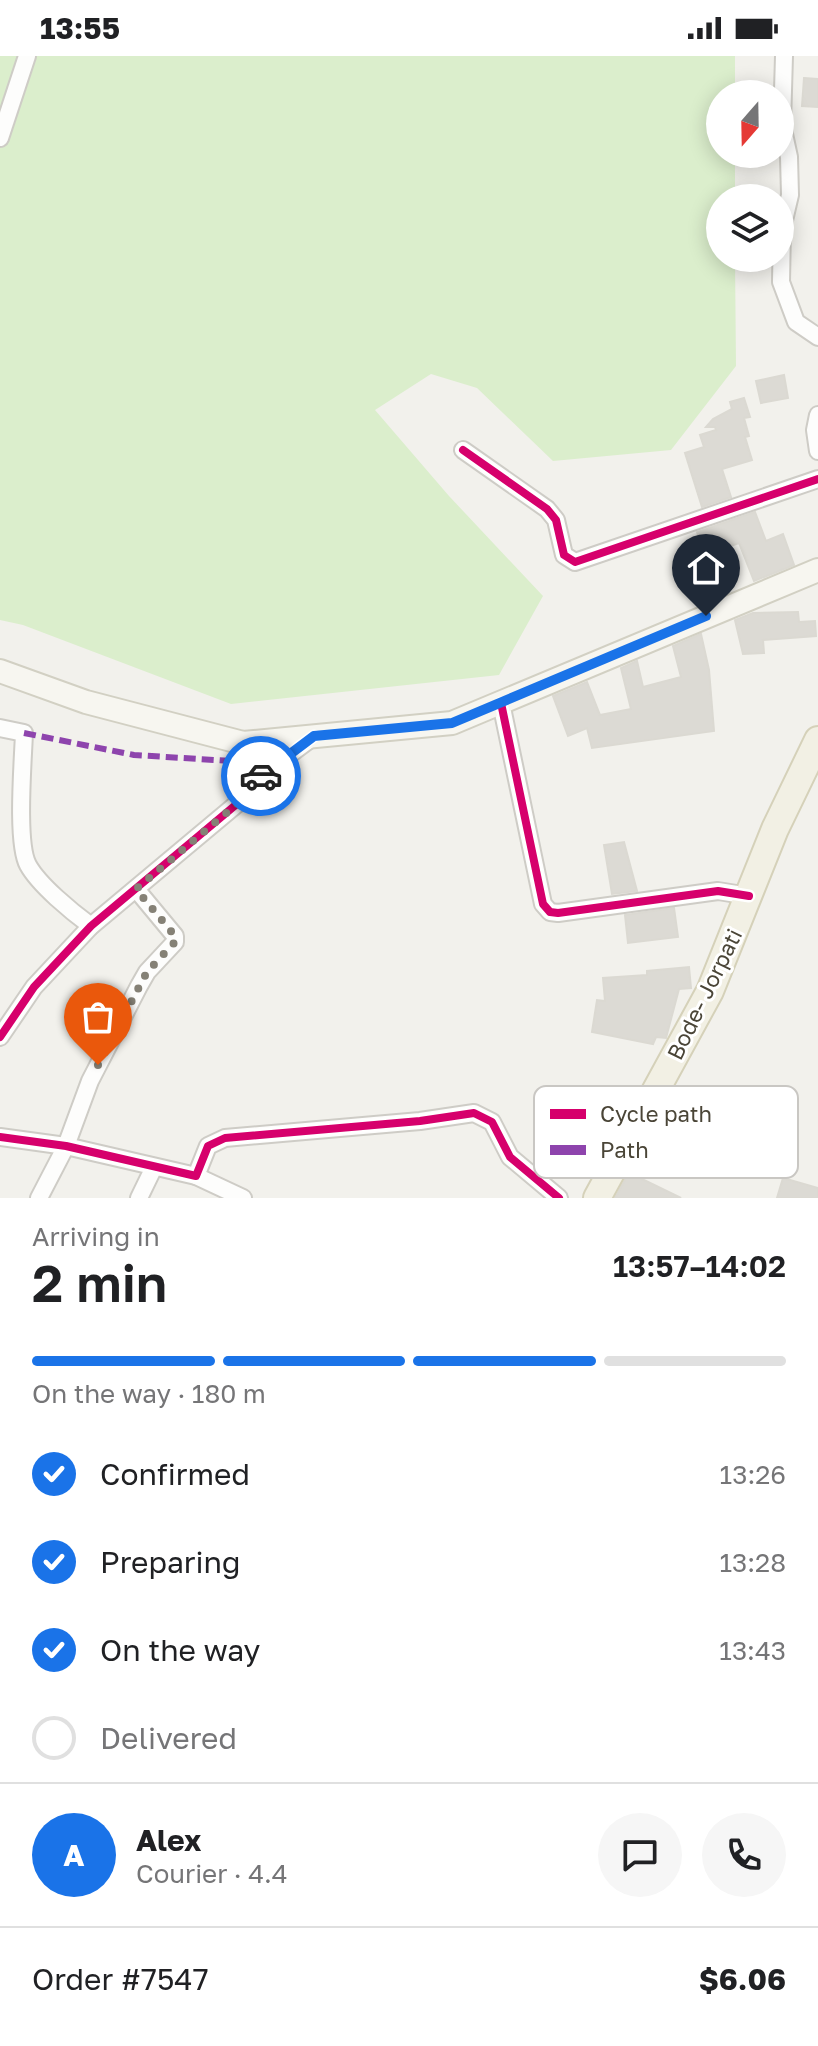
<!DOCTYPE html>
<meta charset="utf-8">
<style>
:root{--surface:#fff;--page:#f6f6f6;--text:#202124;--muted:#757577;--line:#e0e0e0;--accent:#1a73e8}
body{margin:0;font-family:"Golos Text",sans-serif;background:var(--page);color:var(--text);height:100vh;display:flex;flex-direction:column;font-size:30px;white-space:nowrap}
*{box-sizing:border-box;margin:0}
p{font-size:26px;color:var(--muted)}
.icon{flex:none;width:44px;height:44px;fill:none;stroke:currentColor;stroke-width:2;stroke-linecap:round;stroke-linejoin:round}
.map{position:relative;height:1142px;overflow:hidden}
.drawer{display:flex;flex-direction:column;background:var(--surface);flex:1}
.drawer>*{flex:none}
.needle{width:52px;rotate:200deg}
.buttons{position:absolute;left:706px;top:24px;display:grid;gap:16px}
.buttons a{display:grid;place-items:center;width:88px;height:88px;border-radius:50%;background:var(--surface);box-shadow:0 4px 20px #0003;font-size:40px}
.pin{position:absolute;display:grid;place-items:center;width:68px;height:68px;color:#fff;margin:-82px -34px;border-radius:50% 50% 50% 0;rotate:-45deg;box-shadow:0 0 8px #0007}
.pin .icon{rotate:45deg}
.courier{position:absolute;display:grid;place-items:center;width:80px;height:80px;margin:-40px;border:6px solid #1a73e8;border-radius:50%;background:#fff;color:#222;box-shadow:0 2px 10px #0007}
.summary em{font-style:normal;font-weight:600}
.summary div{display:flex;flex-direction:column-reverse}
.summary{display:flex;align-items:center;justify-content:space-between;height:136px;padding:0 32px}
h1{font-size:52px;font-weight:600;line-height:60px}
.bar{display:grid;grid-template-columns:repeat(4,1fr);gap:12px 8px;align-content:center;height:96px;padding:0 32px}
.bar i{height:10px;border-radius:6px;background:var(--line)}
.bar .on{background:var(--accent)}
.bar p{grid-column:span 4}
.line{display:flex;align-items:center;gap:20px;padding:0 32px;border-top:2px solid var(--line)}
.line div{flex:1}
.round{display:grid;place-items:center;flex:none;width:84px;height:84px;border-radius:42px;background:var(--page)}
ol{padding:0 32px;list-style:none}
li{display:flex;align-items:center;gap:24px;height:88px}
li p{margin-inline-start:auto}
li .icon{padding:8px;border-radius:50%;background:var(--accent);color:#fff;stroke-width:4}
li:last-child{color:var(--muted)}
li i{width:44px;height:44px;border:4px solid var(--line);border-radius:50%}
.status{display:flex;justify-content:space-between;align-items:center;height:56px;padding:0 40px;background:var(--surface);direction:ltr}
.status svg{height:22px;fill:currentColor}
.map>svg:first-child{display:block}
</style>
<div class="status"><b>13:55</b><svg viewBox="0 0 49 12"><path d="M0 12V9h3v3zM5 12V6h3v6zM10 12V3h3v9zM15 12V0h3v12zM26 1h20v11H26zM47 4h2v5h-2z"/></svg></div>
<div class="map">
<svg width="818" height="1142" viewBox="0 0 818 1142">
<rect width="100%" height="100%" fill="#f2f1ec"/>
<polygon fill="#dbeecc" points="0,0 735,0 735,38 720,38 720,98 735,98 735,142 720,142 720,202 735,202 736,310 671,394 553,405 477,332 431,318 375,354 449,440 543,540 499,619 231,648 23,569 0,564"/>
<g fill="#dcdad4" stroke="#dbd9d2" stroke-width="2">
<polygon points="804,22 818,23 818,51 802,50"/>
<polygon points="784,319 788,342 761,347 756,325"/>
<polygon points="744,342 750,361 744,362 749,380 745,381 752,404 722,413 731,441 702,451 685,397 704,391 700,379 716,374 715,371 706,371 713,363 732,353 730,346"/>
<polygon points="755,456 766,485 783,478 794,509 754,525 739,487 705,499 697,476"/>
<polygon points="798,556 799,566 815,565 816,580 763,584 764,597 743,598 735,564 753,557"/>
<polygon points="701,578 709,614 714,675 592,692 587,672 568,680 553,640 587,626 600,659 631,653 621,612 637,605 643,631 681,621 673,590"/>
<polygon points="624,786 637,835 612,838 604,789"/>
<polygon points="674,852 678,881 628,887 625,859"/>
<polygon points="689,911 691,932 679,933 666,982 656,981 653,988 592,976 597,944 605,945 603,922 647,919 647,915"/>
<polygon points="629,1116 644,1124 681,1142 615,1142"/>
<polygon points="783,1122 818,1132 818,1142 777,1142"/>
</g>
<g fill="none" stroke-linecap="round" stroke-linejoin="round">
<g stroke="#ceccc6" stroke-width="20">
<g id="minor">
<polyline points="784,0 782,69 789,101 790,139 782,173 781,226 796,266 818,281"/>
<polyline points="0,82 27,0"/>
<polyline points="818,359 815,374 818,395"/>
<polyline points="463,394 547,453 556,464 564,499 575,506 818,423"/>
<polyline points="501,647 543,848 550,856 558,857 718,835 749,840"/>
<path d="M0 672 24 677C23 705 16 787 28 809 39 829 72 856 91 870"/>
<polyline points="0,981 34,931 91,870 244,742 266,716 313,681"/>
<polyline points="0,1081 66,1090 196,1120 208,1090 225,1082 420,1065 474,1057 492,1066 510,1101 559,1142"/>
<polyline points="196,1120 243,1142"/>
<polyline points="39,1142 66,1090 90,1025 139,930 147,916 175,886 175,880 136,833"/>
<polyline points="139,1142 154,1111"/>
</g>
</g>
<g stroke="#d2d0c3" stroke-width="26">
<polyline id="secondary" points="0,615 86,646 243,687 452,667 818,514"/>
</g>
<g stroke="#d5d1b9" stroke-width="30">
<polyline id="primary" points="597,1142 710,935 775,773 818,684"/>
</g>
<use href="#minor" stroke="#fdfdfc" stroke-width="16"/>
<use href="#secondary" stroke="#f7f6f0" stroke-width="22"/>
<use href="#primary" stroke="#f2f0e4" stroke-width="26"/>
<polyline stroke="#8e44ad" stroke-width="6" stroke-dasharray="12 6" stroke-linecap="butt" points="24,677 134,699 248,706 266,716"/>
<g stroke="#fff" stroke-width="13">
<g id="cycleway">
<polyline points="463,394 547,453 556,464 564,499 575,506 818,423"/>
<polyline points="501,647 543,848 550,856 558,857 718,835 749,840"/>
<polyline points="0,981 34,931 91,870 244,742 266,716 314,680"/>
<polyline points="0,1081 66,1090 196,1120 208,1090 225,1082 420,1065 474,1057 492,1066 510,1101 559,1142"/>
</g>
</g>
<use href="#cycleway" stroke="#d6006c" stroke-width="8"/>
</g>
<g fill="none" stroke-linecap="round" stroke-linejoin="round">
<polyline stroke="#858176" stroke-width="8" stroke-dasharray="0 14.4" points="98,1009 147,916 175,886 175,880 136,833 244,742 261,720"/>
<polyline stroke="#1a73e8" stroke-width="10" points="261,720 314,680 452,667 706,560"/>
</g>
<g text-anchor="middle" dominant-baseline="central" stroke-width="6" stroke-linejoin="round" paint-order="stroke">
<g font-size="22" fill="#4a4537" stroke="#fff">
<text transform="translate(704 938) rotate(-64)">Bode- Jorpati</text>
</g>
</g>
<rect x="534" y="1030" width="264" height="92" rx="12" fill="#fff" stroke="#c9c7c3" stroke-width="2"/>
<rect x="550" y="1053" width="36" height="10" fill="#d6006c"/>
<rect x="550" y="1089" width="36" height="10" fill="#8e44ad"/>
<g font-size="22" fill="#4a4537">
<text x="600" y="1066">Cycle path</text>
<text x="600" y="1102">Path</text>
</g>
</svg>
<div class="buttons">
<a><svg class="needle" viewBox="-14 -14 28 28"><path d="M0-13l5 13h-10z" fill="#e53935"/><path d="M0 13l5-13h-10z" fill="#757577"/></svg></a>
<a><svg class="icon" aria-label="layers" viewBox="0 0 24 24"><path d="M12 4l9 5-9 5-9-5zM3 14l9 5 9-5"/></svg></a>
</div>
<div class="pin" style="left:98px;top:1009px;background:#ea580c"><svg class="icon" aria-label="bag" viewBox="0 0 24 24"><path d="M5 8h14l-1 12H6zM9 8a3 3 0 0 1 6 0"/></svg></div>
<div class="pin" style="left:706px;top:560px;background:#1f2937"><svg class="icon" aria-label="home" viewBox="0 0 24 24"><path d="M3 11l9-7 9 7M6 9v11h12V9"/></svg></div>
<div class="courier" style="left:261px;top:720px"><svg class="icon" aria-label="car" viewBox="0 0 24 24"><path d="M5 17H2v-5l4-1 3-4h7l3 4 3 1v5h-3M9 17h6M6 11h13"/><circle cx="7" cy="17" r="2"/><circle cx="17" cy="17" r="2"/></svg></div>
</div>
<section class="drawer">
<div class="summary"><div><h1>2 min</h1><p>Arriving in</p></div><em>13:57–14:02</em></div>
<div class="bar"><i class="on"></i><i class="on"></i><i class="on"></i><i></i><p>On the way · 180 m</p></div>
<ol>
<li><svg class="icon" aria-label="check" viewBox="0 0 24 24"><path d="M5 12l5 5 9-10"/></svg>Confirmed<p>13:26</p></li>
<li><svg class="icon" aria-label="check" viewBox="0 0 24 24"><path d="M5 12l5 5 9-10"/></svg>Preparing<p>13:28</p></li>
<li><svg class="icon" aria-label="check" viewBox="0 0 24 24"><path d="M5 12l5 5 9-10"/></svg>On the way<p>13:43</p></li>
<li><i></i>Delivered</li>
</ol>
<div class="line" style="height:144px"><b class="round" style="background:var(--accent);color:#fff">A</b><div><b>Alex</b><p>Courier · 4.4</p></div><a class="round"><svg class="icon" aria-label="chat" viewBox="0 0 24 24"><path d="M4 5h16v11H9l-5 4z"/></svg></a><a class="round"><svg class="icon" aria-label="phone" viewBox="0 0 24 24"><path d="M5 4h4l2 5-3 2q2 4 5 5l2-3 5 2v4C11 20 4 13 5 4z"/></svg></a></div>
<div class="line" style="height:104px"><div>Order #7547</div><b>$6.06</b></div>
</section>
